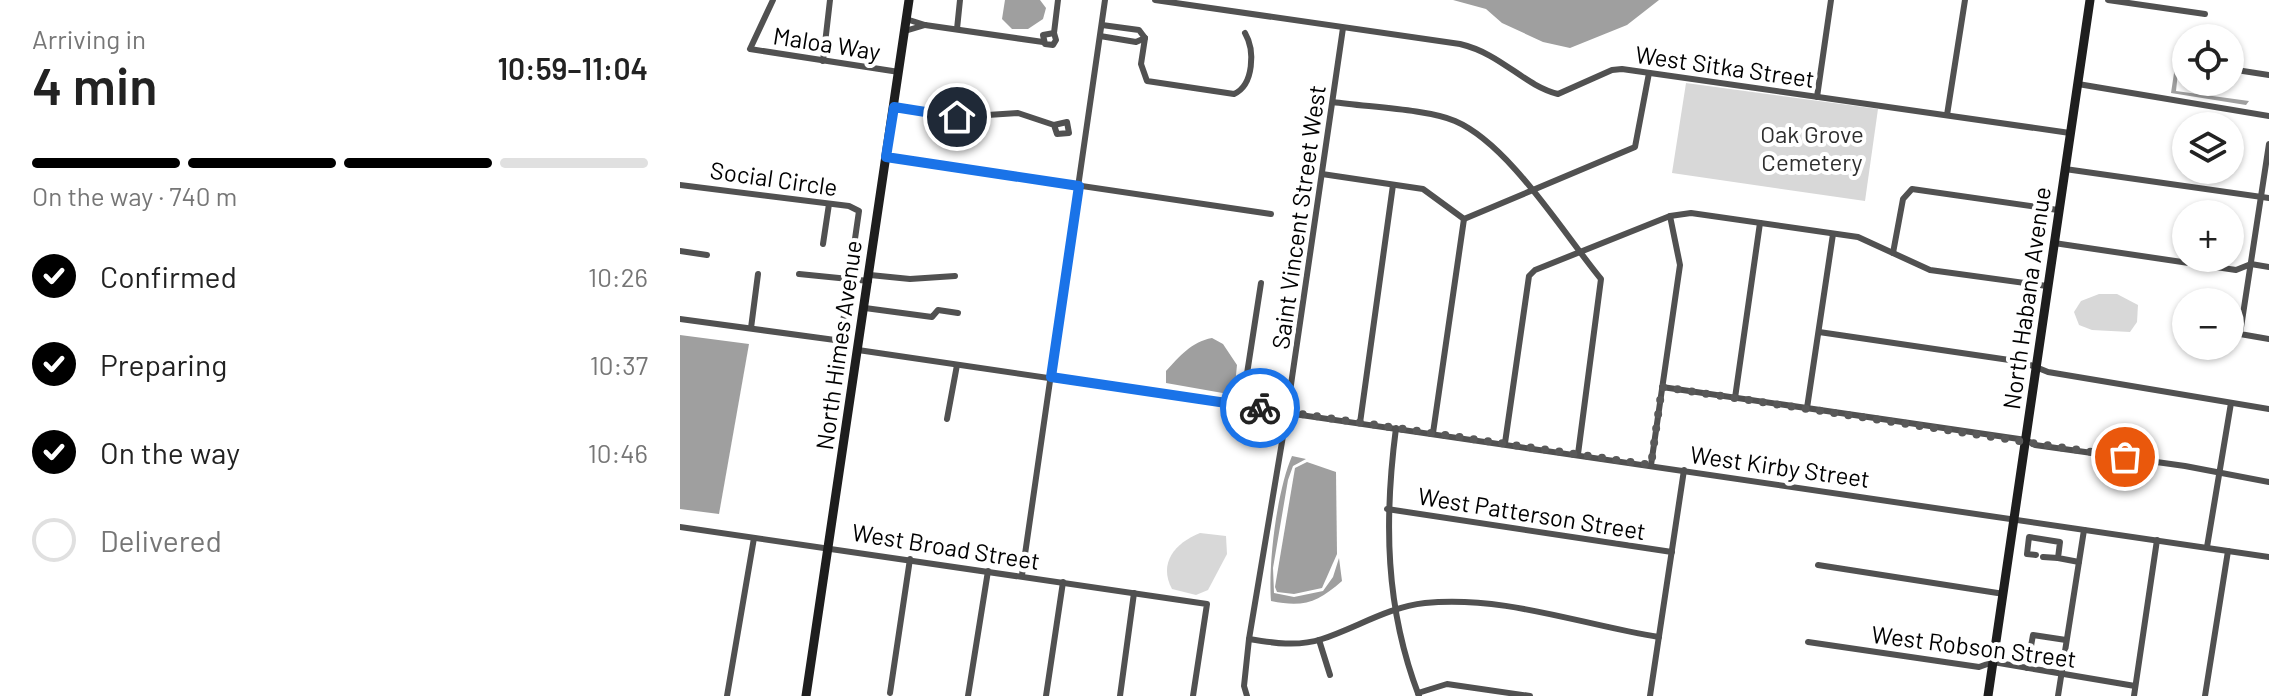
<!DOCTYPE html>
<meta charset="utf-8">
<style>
:root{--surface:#fff;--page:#f6f6f6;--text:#222;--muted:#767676;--line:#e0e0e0;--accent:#000}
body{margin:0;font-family:Barlow,sans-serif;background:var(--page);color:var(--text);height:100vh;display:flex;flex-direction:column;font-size:30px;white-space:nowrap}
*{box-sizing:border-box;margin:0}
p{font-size:26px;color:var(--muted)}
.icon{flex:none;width:44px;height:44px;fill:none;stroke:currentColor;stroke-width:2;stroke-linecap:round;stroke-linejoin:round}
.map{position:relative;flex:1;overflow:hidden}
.details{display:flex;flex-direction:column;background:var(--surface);width:680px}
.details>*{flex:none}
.buttons{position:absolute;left:1492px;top:24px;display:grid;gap:16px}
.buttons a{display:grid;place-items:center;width:72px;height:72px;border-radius:50%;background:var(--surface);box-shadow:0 2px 6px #0004;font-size:40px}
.pin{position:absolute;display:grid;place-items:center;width:68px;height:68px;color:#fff;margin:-34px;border:4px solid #fff;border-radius:50%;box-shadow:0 2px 8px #0007}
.courier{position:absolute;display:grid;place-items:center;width:80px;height:80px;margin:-40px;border:6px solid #1a73e8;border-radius:50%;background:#fff;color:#222;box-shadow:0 2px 10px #0007}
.head em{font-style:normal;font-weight:600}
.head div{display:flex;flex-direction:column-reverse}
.head{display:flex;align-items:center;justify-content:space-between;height:136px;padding:0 32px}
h1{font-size:52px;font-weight:600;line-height:60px}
.bar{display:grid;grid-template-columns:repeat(4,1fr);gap:12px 8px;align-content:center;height:96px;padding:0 32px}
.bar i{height:10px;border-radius:6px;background:var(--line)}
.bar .current{background:var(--accent)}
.bar p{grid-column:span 4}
ol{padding:0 32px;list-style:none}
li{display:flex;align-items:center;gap:24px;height:88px}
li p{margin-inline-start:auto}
li .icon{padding:8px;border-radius:50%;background:var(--accent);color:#fff;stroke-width:4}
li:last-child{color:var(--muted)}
li i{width:44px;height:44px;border:4px solid var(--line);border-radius:50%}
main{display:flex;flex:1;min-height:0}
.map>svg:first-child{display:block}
</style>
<main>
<section class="details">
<div class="head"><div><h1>4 min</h1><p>Arriving in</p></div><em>10:59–11:04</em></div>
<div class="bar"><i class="current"></i><i class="current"></i><i class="current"></i><i></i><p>On the way · 740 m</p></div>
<ol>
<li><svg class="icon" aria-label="check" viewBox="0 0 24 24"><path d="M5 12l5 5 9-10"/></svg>Confirmed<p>10:26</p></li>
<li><svg class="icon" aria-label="check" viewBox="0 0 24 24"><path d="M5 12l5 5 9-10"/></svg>Preparing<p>10:37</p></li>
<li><svg class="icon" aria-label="check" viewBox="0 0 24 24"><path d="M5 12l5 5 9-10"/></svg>On the way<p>10:46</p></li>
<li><i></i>Delivered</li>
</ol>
</section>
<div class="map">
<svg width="1589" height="696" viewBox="0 0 1589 696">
<rect width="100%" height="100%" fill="#fff"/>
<g fill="#d8d8d8">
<polygon points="1006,83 1198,109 1185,201 992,173"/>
<polygon points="1419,294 1437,294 1458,305 1457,322 1450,332 1412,330 1399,325 1394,312 1401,301"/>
<path d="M520 533 546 536 547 554 528 590 516 595 492 589C478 563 495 543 520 533Z"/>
</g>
<g fill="#9f9f9f">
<polygon points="325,0 360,0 366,8 363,19 348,29 332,29 322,19"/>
<polygon points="773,0 979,0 947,25 890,48 863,42 822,23 806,9"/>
<polygon points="1497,53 1500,53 1496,91 1569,101 1566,105 1491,93"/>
<polygon points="0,335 69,344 39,514 0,509"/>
<path d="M532 338 543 344 557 365 554 395 486 383V371C500 356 511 342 532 338Z"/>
<path d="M612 456 626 459 613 466 608 480 593 568 594 593 614 597 643 591 653 577 659 558 662 581C638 602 624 608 591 601 588 563 597 491 612 456Z"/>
<polygon points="627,462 656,472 657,554 642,588 614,594 597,592 595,587 615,468"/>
</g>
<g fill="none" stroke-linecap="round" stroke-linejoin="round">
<g stroke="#515151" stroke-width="6">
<polyline points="93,0 70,49 219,72"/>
<path d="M475 0 780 44C822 54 843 85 878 94L932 70 942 69 1390 133"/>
<polyline points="1428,0 1525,14"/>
<polyline points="226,19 245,25 363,42"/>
<polyline points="277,29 280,0"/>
<polyline points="225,31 245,25"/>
<polyline points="374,33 363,35 365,44 373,45 376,40 374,33 378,0"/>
<polyline points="420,36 456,42 465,38 459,30 422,25"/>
<path d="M465 38 461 64 467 81 554 94C574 85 575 50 565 33"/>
<polyline points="143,61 150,0"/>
<polyline points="1550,69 1589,75"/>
<polyline points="1398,84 1589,116"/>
<polyline points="1137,97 1151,0"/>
<path d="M653 102C686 107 747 109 775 121 829 144 883 233 921 279L898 454"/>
<polyline points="214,107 277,117 338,113 374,125 387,122 389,133 377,134 374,125"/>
<polyline points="1267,115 1285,0"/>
<polyline points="1589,144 1560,334 1589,339"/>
<polyline points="206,157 591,214"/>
<polyline points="1385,169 1589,198"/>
<polyline points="642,174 743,189 784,219 955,147 969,73"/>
<polyline points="0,185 169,206 179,211 161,336 155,340 0,319"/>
<polyline points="1374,243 1556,270 1571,264 1589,267"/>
<polyline points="143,244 149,204"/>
<polyline points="0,251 27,255"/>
<polyline points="1213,253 1223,199 1232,189 1378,210"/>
<polyline points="119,274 189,281"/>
<polyline points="190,275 230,279 275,276"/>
<polyline points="185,308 252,317 258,310 278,313"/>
<polyline points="71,328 78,274"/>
<polyline points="1139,332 1343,362 1368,372 1589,409"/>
<polyline points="178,350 1589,557"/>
<polyline points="982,387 1346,440 1355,445 1505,466 1589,482"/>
<polyline points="1055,398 1080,223"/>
<polyline points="562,406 581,283"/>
<polyline points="1127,408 1153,234"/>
<polyline points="267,419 277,365"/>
<polyline points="680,423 713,185"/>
<path d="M716 428C704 520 705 608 739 696"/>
<polyline points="753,433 784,219"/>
<polyline points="825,443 849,276 855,270 990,216 1011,213 1178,237 1250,270 1367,286"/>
<polyline points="971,465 1000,265 990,216"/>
<polyline points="707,509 992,552"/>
<polyline points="0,527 527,604 513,696"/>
<polyline points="1527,547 1551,403"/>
<polyline points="1356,555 1347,554 1349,537 1380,542 1378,558 1399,562"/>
<polyline points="1363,557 1378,558"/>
<polyline points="1138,565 1324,594"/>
<polyline points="342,575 425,0"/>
<path d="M569 639C593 643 618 647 642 639 676 628 708 607 745 603 824 595 902 625 979 637"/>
<polyline points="639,640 650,675"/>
<polyline points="1128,642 1299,667 1313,662 1455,686"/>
<polyline points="1347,668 1353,635 1386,640"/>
<polyline points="210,693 230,559"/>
<polyline points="738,693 767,684 850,696"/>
<polyline points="47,696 74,538"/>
<polyline points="288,696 308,571"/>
<polyline points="366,696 383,582"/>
<polyline points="440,696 454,593"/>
<polyline points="567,696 564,686 569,639 607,412 663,28"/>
<polyline points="970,696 1004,470"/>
<polyline points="1378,696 1404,530"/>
<polyline points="1454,696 1477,540"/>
<polyline points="1525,696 1548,551"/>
</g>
<g stroke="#1e1e1e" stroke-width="9">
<polyline points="126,696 229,0"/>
<polyline points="1308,696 1410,0"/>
</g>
</g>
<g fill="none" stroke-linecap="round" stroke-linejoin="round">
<polyline stroke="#595959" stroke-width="8" stroke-dasharray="0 14.4" points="580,408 971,465 982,387 1445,457"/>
<polyline stroke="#1a73e8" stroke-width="10" points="277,117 214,107 206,157 399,186 371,377 580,408"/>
</g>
<g text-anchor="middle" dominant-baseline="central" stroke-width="8" stroke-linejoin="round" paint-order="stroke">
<g font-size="24" fill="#000" stroke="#fff">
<text transform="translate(147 43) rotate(9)">Maloa Way</text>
<text transform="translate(1045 66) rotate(8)">West Sitka Street</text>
<text transform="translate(94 178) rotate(8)">Social Circle</text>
<text transform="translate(618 217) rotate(-82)">Saint Vincent Street West</text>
<text transform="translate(1346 298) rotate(-82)">North Habana Avenue</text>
<text transform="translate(158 345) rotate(-82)">North Himes Avenue</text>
<text transform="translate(1100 466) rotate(8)">West Kirby Street</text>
<text transform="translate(852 513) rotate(9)">West Patterson Street</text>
<text transform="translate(266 546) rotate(9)">West Broad Street</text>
<text transform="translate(1294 646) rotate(7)">West Robson Street</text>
</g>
<g font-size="24" fill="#2f2f2f" stroke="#fff">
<text x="1132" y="133">Oak Grove<tspan x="1132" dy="28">Cemetery</tspan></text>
</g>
</g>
</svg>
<div class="buttons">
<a><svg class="icon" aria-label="locate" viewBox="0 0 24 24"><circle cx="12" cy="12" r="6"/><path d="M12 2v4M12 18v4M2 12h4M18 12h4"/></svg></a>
<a><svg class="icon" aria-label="layers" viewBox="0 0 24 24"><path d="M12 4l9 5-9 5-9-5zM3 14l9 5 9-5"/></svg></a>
<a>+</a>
<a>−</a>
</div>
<div class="pin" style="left:1445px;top:457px;background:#ea580c"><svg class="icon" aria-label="bag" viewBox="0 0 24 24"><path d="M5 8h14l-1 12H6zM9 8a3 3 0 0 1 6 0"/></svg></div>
<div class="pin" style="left:277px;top:117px;background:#1f2937"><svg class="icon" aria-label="home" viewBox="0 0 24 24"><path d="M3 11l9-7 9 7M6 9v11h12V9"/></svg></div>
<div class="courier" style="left:580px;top:408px"><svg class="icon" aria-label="bike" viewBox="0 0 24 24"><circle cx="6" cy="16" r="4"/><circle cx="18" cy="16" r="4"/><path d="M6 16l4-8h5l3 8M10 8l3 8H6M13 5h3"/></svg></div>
</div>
</main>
